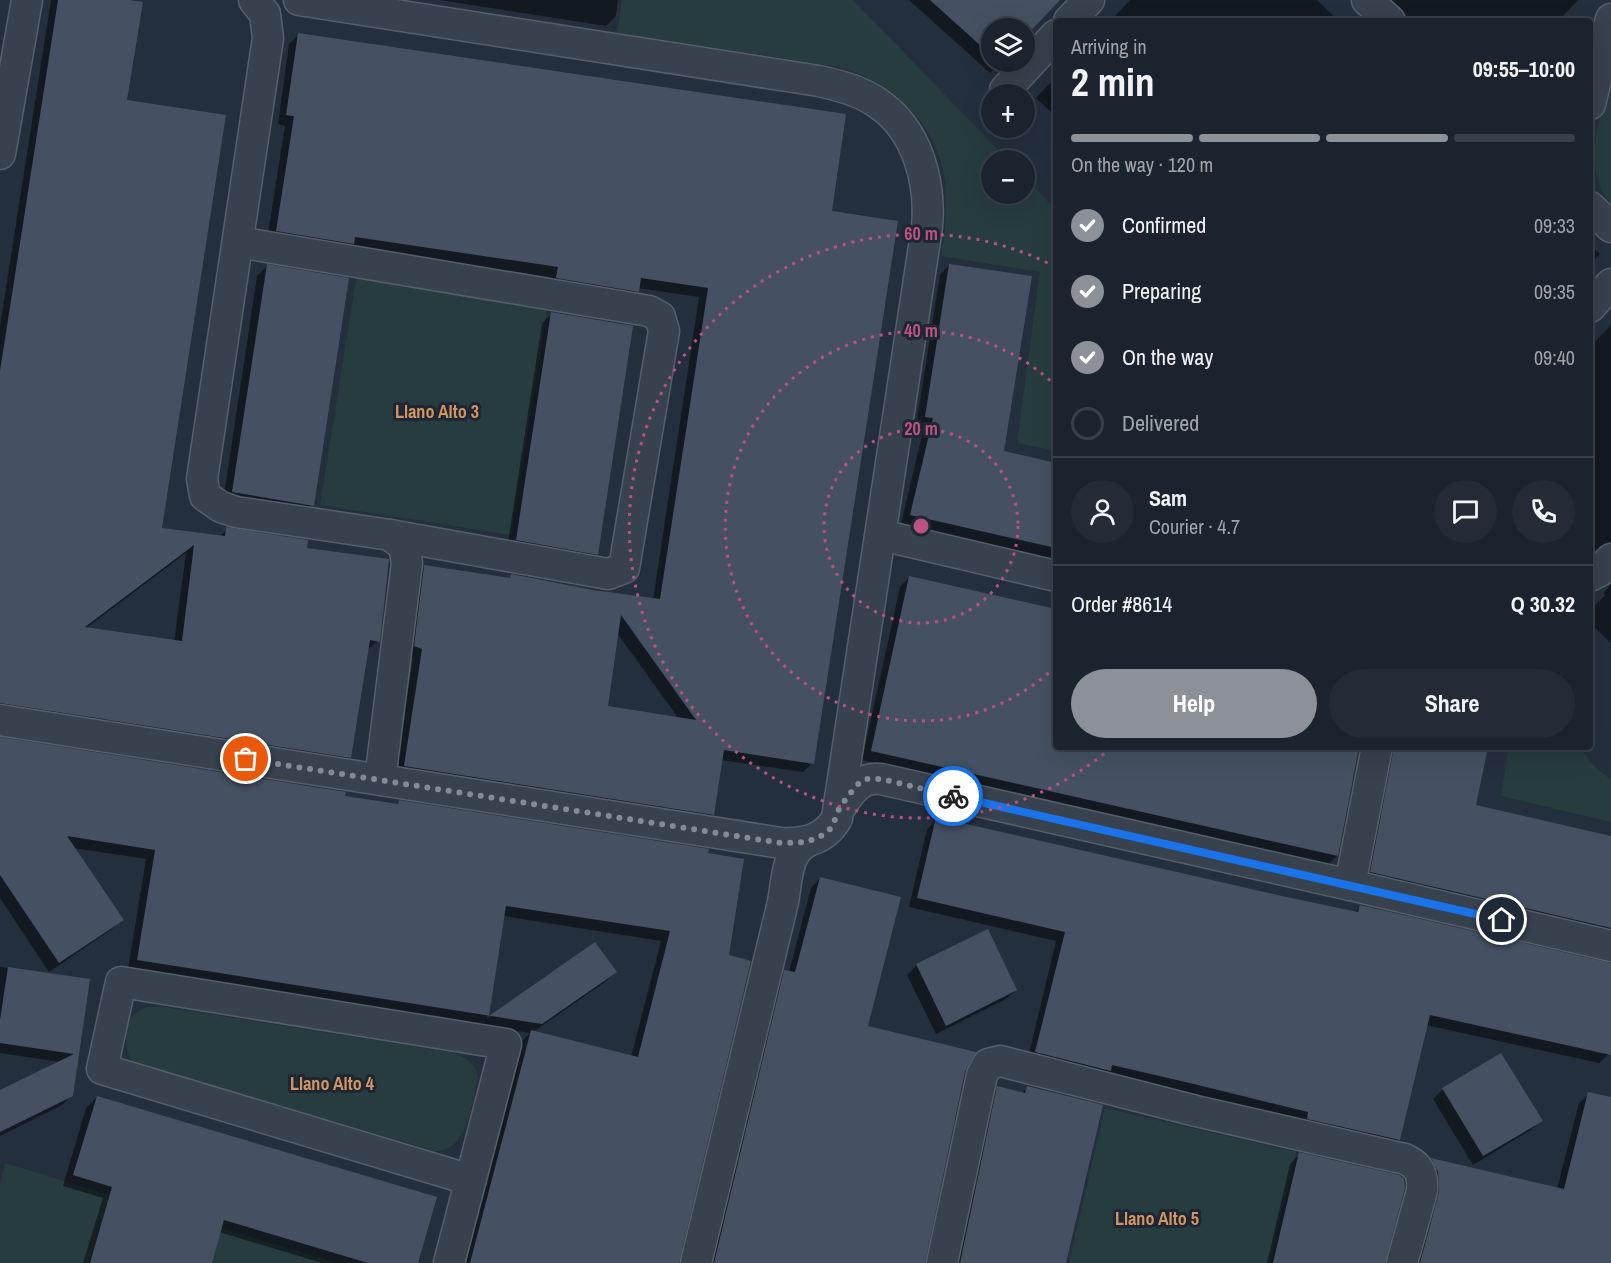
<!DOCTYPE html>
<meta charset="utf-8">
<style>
:root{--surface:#1b232e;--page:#242b36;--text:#f1f3f6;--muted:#a0a4aa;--line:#39404a;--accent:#8c9099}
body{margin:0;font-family:"Archivo Narrow",sans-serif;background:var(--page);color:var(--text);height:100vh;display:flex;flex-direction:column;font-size:22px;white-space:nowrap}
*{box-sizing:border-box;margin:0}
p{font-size:20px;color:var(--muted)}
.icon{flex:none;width:33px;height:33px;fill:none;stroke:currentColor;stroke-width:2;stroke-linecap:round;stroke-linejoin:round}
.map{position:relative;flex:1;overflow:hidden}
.sheet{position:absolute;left:1053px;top:18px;width:540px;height:732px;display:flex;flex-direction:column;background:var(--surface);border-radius:6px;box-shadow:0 6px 24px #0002,0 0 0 2px var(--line)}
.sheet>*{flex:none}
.tools{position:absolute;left:981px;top:18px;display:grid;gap:12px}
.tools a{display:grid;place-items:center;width:54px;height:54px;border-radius:50%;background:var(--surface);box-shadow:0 6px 24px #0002,0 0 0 2px var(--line);font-size:30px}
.pin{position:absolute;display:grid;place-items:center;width:51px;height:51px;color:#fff;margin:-26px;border:3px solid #fff;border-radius:50%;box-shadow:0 2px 6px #0007}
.courier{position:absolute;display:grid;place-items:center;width:60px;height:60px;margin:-30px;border:4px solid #1a73e8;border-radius:50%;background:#fff;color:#222;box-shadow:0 2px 8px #0007}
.head em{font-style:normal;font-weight:700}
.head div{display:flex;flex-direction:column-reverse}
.head{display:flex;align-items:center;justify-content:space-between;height:102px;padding:0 18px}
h1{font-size:39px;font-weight:700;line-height:45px}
.bar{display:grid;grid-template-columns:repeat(4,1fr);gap:9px 6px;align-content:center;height:72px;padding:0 18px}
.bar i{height:8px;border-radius:4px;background:var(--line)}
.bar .on{background:var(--accent)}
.bar p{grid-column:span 4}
.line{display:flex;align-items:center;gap:15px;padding:0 18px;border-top:2px solid var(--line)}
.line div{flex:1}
.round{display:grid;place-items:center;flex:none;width:63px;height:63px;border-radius:32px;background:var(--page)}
ol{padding:0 18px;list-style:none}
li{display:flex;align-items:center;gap:18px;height:66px}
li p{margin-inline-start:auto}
li .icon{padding:6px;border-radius:50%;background:var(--accent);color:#fff;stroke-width:4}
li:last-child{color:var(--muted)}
li i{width:33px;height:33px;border:3px solid var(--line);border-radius:50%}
.action{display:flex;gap:12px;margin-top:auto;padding:12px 18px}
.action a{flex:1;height:69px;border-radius:36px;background:var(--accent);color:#fff;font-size:24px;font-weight:700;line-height:69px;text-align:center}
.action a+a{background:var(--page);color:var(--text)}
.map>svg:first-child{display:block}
</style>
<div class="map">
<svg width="1611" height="1263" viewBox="0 0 1611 1263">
<rect width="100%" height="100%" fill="#242f3e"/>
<g fill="#263c3f">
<path d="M622 0H853L1008 160H992V194H1024L1025 177 1056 210V451L1017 443 1040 272 941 256C945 232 948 207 945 182 939 125 892 82 839 67L617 33Z"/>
<path d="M1611 74V204C1580 166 1601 117 1611 74Z"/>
<polygon points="357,274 548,304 511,535 320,505"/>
<polygon points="1509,747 1579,747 1593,765 1611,780 1611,822 1501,796"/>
<path d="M148 1007H163L450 1052C464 1057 477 1062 478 1078 471 1103 469 1151 435 1151L134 1063C123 1052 124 1025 135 1014 139 1010 143 1009 148 1007Z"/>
<polygon points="1105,1108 1296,1152 1270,1263 1069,1263"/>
<polygon points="5,1163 110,1195 90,1263 0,1263 0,1184"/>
<polygon points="221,1228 338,1263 212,1263"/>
</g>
<g fill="#0007" fill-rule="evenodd">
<path d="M51 0H119L125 102 160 529 219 537 227 529 306 549 378 641 367 650 350 757 340 767 0 713V326ZM186 553 174 642 85 629Z"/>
<polygon points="440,0 618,0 616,16 606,26"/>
<polygon points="909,0 1058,0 1024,28 992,28 992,62 1001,62 990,73"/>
<polygon points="1130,0 1317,0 1339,21 1110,21"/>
<polygon points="1382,0 1578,0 1558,21 1405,21"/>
<path d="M299 35 830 212 812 763 803 772 721 760 713 814 703 824 395 775 413 658 405 656 415 576 425 567 508 579 511 576 653 600 699 297 638 288 627 301 548 287 549 277 349 247 267 240 285 126 278 124 289 44ZM617 633 679 719 606 707Z"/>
<polygon points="1056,77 1056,117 1036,98"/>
<polygon points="1590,245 1600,254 1590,265"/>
<polygon points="949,265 1003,452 1056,464 1056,560 901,524 924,427 916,426 940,275"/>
<polygon points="267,266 312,505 303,515 223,502 257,276"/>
<polygon points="552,314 597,554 587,564 507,549 542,323"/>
<polygon points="1611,325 1611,555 1605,551 1594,552 1590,555 1590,345 1591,346"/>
<polygon points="909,577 1056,610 1056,747 1358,747 1337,856 1327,865 862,760 900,587"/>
<polygon points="1611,584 1611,643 1590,623 1590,611 1605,595 1603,594"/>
<path d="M0 739 396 805 399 802 707 850 678 1263H464L522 1041 530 1033 128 969 146 859 73 848 122 920 112 929 49 972 0 898ZM503 916 661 941 631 1057 533 1032 605 982 615 972 594 944 487 1019Z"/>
<polygon points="1381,747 1486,747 1474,807 1611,838 1611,942 1361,881"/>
<polygon points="937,819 1354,913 1360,907 1611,964 1611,1045 1609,1054 1599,1063 1426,1025 1398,1139 1389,1149 1027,1062 1056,941 909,907 927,829"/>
<polygon points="820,878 866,1027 964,1071 924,1263 707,1263 775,981 785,971 789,972 811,888"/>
<polygon points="917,965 1016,990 1006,999 936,1034 907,975"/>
<polygon points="0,967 89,980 72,1095 62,1105 0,1136 0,1092 60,1062 0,1053"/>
<polygon points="1028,1087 1065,1263 953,1263 988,1097 998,1088 1022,1093"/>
<polygon points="1443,1089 1541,1121 1531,1130 1473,1165 1433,1099"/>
<polygon points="1589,1094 1611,1099 1611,1263 1414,1263 1423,1169 1432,1160 1557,1189 1579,1103"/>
<polygon points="97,1097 417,1263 322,1263 219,1232 211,1263 83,1263 103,1198 63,1186 86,1108"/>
<polygon points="1300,1154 1384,1263 1267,1263 1290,1164"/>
</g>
<g fill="#455162" fill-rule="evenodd">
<path d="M58 0H128L143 2 127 100 226 115 162 528 225 536 226 527 308 540 307 548 389 559 380 642 370 640 351 758 0 703V371ZM194 545 182 641 85 627Z"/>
<polygon points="930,0 1060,0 1024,38 1024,28 992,28 992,56"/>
<path d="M298 33 846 114 832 211 898 221 814 764 724 750 714 815 404 766 422 649 414 646 424 565 510 578 511 574 593 590 660 599 708 288 641 278 639 292 556 278 558 267 355 237 354 244 276 231 294 116 286 115ZM621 615 696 720 608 706Z"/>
<polygon points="267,264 349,278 314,506 232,492"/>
<polygon points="949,264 1032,276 1004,451 1056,463 1056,548 910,515 933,418 925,417"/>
<polygon points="551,312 633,326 598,555 516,540"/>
<polygon points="909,576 1056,609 1056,747 1359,747 1338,856 871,751"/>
<polygon points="0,737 346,792 345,796 398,804 399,800 709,849 708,853 744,859 729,955 751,961 679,1263 470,1263 531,1030 638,1057 670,931 506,906 489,1016 595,942 617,972 542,1024 137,960 155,850 67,836 124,920 59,963 0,875"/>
<polygon points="1394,747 1488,747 1476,805 1611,836 1611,928 1370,872"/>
<polygon points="936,817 1282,896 1358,912 1360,905 1611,963 1611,1055 1430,1015 1400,1140 1307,1119 1308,1112 1194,1084 1112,1065 1111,1071 1035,1052 1065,932 917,898"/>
<polygon points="820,877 901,897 868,1026 976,1052 965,1071 925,1263 714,1263 784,970 795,972"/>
<polygon points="988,929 1017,990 946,1026 916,964"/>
<polygon points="8,967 90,979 73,1096 0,1132 0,1090 74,1054 0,1043 0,1020"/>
<polygon points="1501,1053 1543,1121 1483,1156 1442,1088"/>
<polygon points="997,1086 1025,1093 1027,1086 1103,1105 1066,1263 960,1263"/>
<polygon points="1588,1092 1611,1097 1611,1263 1420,1263 1439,1192 1438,1172 1431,1158 1564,1189"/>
<polygon points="97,1096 437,1197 418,1263 368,1263 224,1220 212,1263 90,1263 112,1187 73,1175"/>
<polygon points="1299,1152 1399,1175 1404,1179 1405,1188 1385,1263 1273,1263"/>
</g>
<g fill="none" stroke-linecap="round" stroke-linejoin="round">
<g stroke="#565f6c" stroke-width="33">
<g id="street">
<polyline points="1367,0 1390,21"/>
<polyline points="1069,21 1089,0"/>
<polyline points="1005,90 1056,35"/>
<polyline points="1590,104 1611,19"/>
<polyline points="0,154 27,0"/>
<polyline points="1590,207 1611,227"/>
<polyline points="238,242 649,311 660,317 664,331 624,568 608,574 390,535 236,512 221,507 205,496 202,479 268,38 265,14 254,0"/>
<polyline points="1590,307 1611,284"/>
<polyline points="881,535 1056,576"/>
<polyline points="1590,576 1600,571 1611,559"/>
<path d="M0 720 781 843C804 844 825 840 837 818L927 227C931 183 918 131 879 104 861 91 841 86 819 81L299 0"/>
<polyline points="380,780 407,563 404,546 390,535"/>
<path d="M839 809C850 793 859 776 881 779L1350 885 1377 747"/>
<polyline points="1350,885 1611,946"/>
<polyline points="449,1263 506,1044 121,982 102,1069 471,1180"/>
<path d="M696 1263 783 902C787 881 786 852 807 842"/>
<path d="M942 1263 982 1075 988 1064 1000 1061 1196 1111 1405 1159C1420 1166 1423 1175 1422 1191L1402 1263"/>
</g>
</g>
<use href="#street" stroke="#38414e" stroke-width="30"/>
</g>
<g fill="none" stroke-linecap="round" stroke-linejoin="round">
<polyline stroke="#828b98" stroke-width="6" stroke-dasharray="0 10.8" points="246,759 781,843 807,842 825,834 832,827 839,809 848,796 860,782 867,779 881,779 953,796"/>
<polyline stroke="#1a73e8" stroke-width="8" points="953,796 1502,920"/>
</g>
<g fill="none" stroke="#bd5182" stroke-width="3" stroke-dasharray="3 6">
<circle cx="921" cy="526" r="97"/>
<path d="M1055 667A195 195 0 1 1 1055 385"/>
<path d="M1111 748A292 292 0 1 1 1056 267"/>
</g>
<g text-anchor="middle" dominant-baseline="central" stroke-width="6" stroke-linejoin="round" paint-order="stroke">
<g font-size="18" font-weight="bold" fill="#d59563" stroke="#1d2633">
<text x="437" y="411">Llano Alto 3</text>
<text x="332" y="1083">Llano Alto 4</text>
<text x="1157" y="1218">Llano Alto 5</text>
</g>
</g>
<circle cx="921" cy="526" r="9" fill="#bd5182" stroke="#1d2633" stroke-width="3"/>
<g font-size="18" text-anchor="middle" font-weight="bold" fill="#bd5182" stroke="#1d2633" stroke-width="6" stroke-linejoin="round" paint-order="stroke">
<text x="921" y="240">60 m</text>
<text x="921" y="337">40 m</text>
<text x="921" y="435">20 m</text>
</g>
</svg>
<div class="tools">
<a><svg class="icon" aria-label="layers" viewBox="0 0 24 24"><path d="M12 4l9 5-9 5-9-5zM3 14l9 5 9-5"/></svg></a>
<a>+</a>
<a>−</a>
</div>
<div class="pin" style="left:246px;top:759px;background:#ea580c"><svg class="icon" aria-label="bag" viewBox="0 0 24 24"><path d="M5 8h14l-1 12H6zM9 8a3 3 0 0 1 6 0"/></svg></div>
<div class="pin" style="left:1502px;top:920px;background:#1f2937"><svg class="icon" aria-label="home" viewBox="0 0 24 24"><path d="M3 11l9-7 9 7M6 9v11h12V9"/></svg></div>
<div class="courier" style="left:953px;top:796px"><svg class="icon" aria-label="bike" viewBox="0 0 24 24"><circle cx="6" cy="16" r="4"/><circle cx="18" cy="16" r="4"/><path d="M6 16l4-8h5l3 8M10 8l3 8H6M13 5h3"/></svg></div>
<section class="sheet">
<div class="head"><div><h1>2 min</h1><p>Arriving in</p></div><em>09:55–10:00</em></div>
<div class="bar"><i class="on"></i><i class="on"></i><i class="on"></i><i></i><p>On the way · 120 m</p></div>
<ol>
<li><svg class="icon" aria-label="check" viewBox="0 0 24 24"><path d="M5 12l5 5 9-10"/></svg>Confirmed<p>09:33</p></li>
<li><svg class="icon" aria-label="check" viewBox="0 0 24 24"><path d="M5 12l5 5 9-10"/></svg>Preparing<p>09:35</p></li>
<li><svg class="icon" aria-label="check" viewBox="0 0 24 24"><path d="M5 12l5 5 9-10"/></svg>On the way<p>09:40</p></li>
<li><i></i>Delivered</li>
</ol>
<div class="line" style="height:108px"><a class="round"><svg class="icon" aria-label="person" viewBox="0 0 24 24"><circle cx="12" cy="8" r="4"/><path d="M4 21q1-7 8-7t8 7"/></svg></a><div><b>Sam</b><p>Courier · 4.7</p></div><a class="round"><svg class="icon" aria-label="chat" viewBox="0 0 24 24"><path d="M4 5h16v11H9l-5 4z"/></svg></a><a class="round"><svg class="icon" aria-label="phone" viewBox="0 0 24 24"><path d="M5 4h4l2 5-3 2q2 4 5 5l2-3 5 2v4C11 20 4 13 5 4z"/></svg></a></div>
<div class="line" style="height:78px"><div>Order #8614</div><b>Q 30.32</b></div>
<div class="action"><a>Help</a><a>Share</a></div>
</section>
</div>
